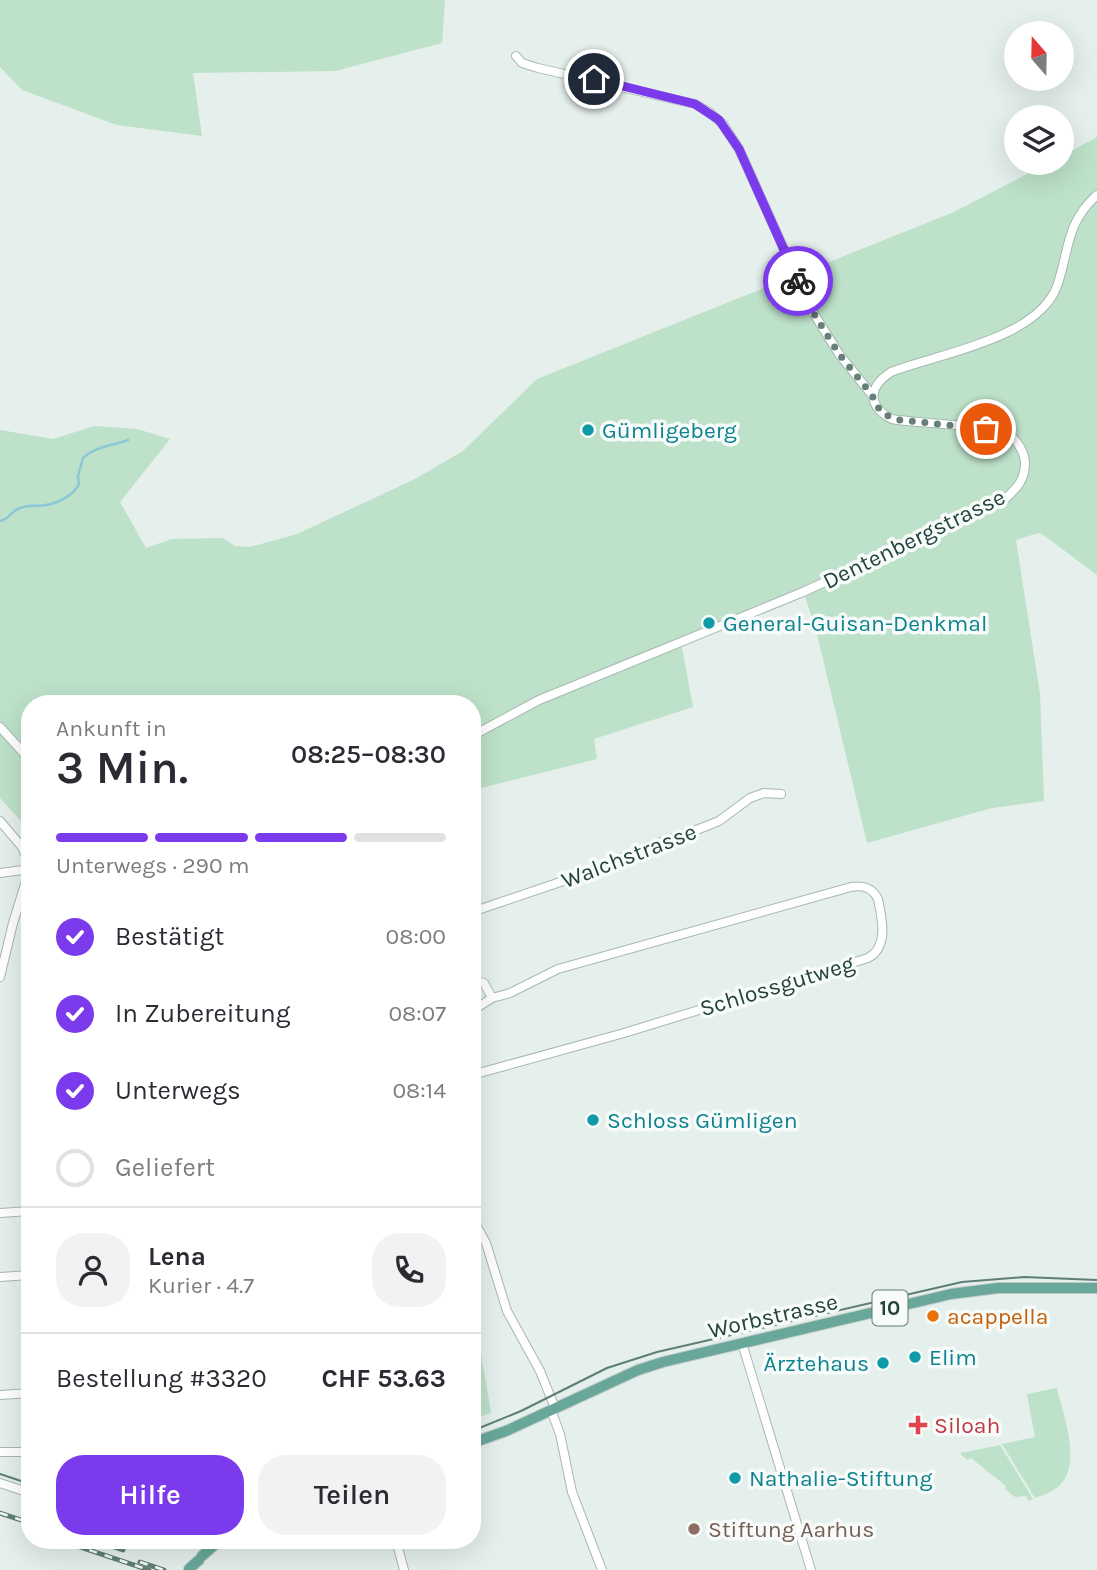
<!DOCTYPE html>
<html lang="de">
<meta charset="utf-8">
<style>
:root{--surface:#fff;--page:#f2f2f3;--text:#2b2b33;--muted:#7c7c81;--line:#e1e1e2;--accent:#7c3aed}
body{margin:0;font-family:Karla,sans-serif;background:var(--page);color:var(--text);height:100vh;display:flex;flex-direction:column;font-size:26px;white-space:nowrap}
*{box-sizing:border-box;margin:0}
p{font-size:23px;color:var(--muted)}
.icon{flex:none;width:38px;height:38px;fill:none;stroke:currentColor;stroke-width:2;stroke-linecap:round;stroke-linejoin:round}
.map{position:relative;flex:1;overflow:hidden}
.drawer{position:absolute;left:21px;top:695px;width:460px;height:854px;display:flex;flex-direction:column;background:var(--surface);border-radius:28px;box-shadow:0 7px 28px #0002}
.drawer>*{flex:none}
.needle{width:46px;rotate:340deg}
.buttons{position:absolute;left:1004px;top:21px;display:grid;gap:14px}
.buttons a{display:grid;place-items:center;width:70px;height:70px;border-radius:50%;background:var(--surface);box-shadow:0 7px 28px #0002;font-size:35px}
.pin{position:absolute;display:grid;place-items:center;width:60px;height:60px;color:#fff;margin:-30px;border:4px solid #fff;border-radius:50%;box-shadow:0 2px 7px #0007}
.courier{position:absolute;display:grid;place-items:center;width:70px;height:70px;margin:-35px;border:5px solid #7c3aed;border-radius:50%;background:#fff;color:#222;box-shadow:0 2px 9px #0007}
.summary em{font-style:normal;font-weight:600}
.summary div{display:flex;flex-direction:column-reverse}
.summary{display:flex;align-items:center;justify-content:space-between;height:119px;padding:0 35px}
h1{font-size:46px;font-weight:600;line-height:52px}
.bar{display:grid;grid-template-columns:repeat(4,1fr);gap:10px 7px;align-content:center;height:84px;padding:0 35px}
.bar i{height:9px;border-radius:5px;background:var(--line)}
.bar .selected{background:var(--accent)}
.bar p{grid-column:span 4}
.line{display:flex;align-items:center;gap:18px;padding:0 35px;border-top:2px solid var(--line)}
.line div{flex:1}
.round{display:grid;place-items:center;flex:none;width:74px;height:74px;border-radius:28px;background:var(--page)}
ol{padding:0 35px;list-style:none}
li{display:flex;align-items:center;gap:21px;height:77px}
li p{margin-inline-start:auto}
li .icon{padding:7px;border-radius:50%;background:var(--accent);color:#fff;stroke-width:4}
li:last-child{color:var(--muted)}
li i{width:38px;height:38px;border:4px solid var(--line);border-radius:50%}
.action{display:flex;gap:14px;margin-top:auto;padding:14px 35px}
.action a{flex:1;height:80px;border-radius:28px;background:var(--accent);color:#fff;font-size:28px;font-weight:600;line-height:80px;text-align:center}
.action a+a{background:var(--page);color:var(--text)}
.map>svg:first-child{display:block}
</style>
<div class="map">
<svg width="1097" height="1570" viewBox="0 0 1097 1570">
<rect width="100%" height="100%" fill="#e5efeb"/>
<g fill="#bde1c9">
<polygon points="0,0 445,0 442,43 335,71 193,73 202,136 117,125 22,90 0,67"/>
<polygon points="1097,137 1097,575 1042,534 1038,533 1016,540 1040,694 1044,801 992,808 867,843 816,630 802,587 680,637 693,707 594,739 597,759 477,789 473,792 472,704 30,704 30,831 0,798 0,430 53,439 95,426 137,429 170,439 120,502 146,548 172,539 222,538 235,546 250,547 297,534 415,479 463,451 537,379 954,212 1048,163 1062,163 1062,156"/>
<polygon points="475,1334 478,1336 491,1413 473,1419 472,1335"/>
<path d="M1057 1388C1063 1415 1082 1463 1060 1485 1053 1492 1043 1495 1035 1498L1002 1444 1035 1437 1027 1394Z"/>
<polygon points="1000,1445 1033,1499 1029,1501 1026,1496 1015,1497 1005,1489 1006,1486 971,1458 968,1460 961,1455 961,1453"/>
</g>
<g fill="none" stroke-linecap="round" stroke-linejoin="round">
<path stroke="#8bc7d7" stroke-width="2.5" d="M0 521C12 518 8 513 18 509 27 504 36 507 46 505 58 503 74 495 79 484L78 476 83 458C96 446 112 446 128 440"/>
<g stroke="#a7b8b3" stroke-width="10">
<g id="minor">
<polyline points="516,56 522,63 538,68 695,104 709,112 723,124 739,149 811,309 839,354 872,395"/>
<polyline points="0,727 30,760"/>
<path d="M472 736 539 700 803 592 1005 499C1017 488 1025 480 1025 463 1025 454 1018 441 1010 436 990 424 918 424 892 419 867 406 868 387 891 372 937 354 1038 339 1057 286 1070 249 1065 224 1097 195"/>
<polyline points="0,821 22,847 30,864"/>
<polyline points="0,873 30,869"/>
<polyline points="472,912 578,876 644,848 699,829 719,821 750,798 764,793 781,794"/>
<polyline points="0,977 13,923 30,868"/>
<polyline points="472,980 484,983 492,998"/>
<path d="M472 1011 492 998 510 993 558 969 851 887C863 885 872 887 878 899 882 918 889 947 868 958L624 1033 472 1075"/>
<polyline points="0,1213 30,1211"/>
<polyline points="472,1218 486,1243 507,1311 540,1371 555,1408"/>
<polyline points="0,1277 30,1275"/>
<polyline points="742,1343 811,1570"/>
<polyline points="0,1395 30,1393"/>
<polyline points="551,1410 560,1434 572,1492 602,1570"/>
<polyline points="0,1452 30,1452"/>
<polyline points="0,1483 30,1493"/>
<polyline points="396,1540 404,1570"/>
</g>
</g>
<g stroke="#c1cac8" stroke-width="12">
<g id="major">
<polyline points="472,1443 506,1431 638,1370 663,1362 951,1294 998,1288 1097,1288"/>
<polyline points="202,1556 220,1540"/>
<polyline points="189,1569 199,1560"/>
</g>
</g>
<use href="#minor" stroke="#fff" stroke-width="8"/>
<use href="#major" stroke="#68a79a" stroke-width="10"/>
<g stroke="#5e7e77" stroke-width="2">
<polyline points="472,1431 521,1411 607,1368 657,1352 962,1282 1024,1277 1097,1280"/>
<polyline points="0,1474 30,1484"/>
</g>
<g stroke="#5e7e77" stroke-width="5">
<g id="rail">
<polyline points="0,1513 30,1523"/>
<polyline points="59,1540 149,1570"/>
<polyline points="93,1540 123,1550"/>
<polyline points="140,1562 164,1570"/>
</g>
</g>
<use href="#rail" stroke="#f7fbf9" stroke-width="2.5" stroke-dasharray="8" stroke-linecap="butt"/>
</g>
<g fill="none" stroke-linecap="round" stroke-linejoin="round">
<polyline stroke="#677f79" stroke-width="7" stroke-dasharray="0 12.6" points="798,281 811,309 839,354 872,395 877,406 883,414 900,420 986,429"/>
<polyline stroke="#7c3aed" stroke-width="9" points="594,79 695,104 719,120 739,149 798,281"/>
</g>
<g fill="#0f9aa8" stroke="#f7fbf9" stroke-width="2.5">
<circle cx="588" cy="430" r="7"/>
<circle cx="709" cy="623" r="7"/>
<circle cx="593" cy="1120" r="7"/>
<circle cx="915" cy="1357" r="7"/>
<circle cx="883" cy="1363" r="7"/>
<circle cx="735" cy="1478" r="7"/>
</g>
<circle fill="#e8710a" stroke="#f7fbf9" stroke-width="2.5" cx="933" cy="1316" r="7"/>
<path fill="#e0444e" stroke="#f7fbf9" stroke-width="2.5" d="M914.5 1414.5h7v7h7v7h-7v7h-7v-7h-7v-7h7z"/>
<circle fill="#8d6e63" stroke="#f7fbf9" stroke-width="2.5" cx="694" cy="1529" r="7"/>
<g text-anchor="middle" dominant-baseline="central" stroke-width="7" stroke-linejoin="round" paint-order="stroke">
<rect fill="#f7fbf9" stroke="#637a75" stroke-width="2" x="872.5" y="1290.5" width="35" height="35" rx="5"/>
<g font-size="21" font-weight="bold" fill="#23433c">
<text x="890" y="1308">10</text>
</g>
<g font-size="23" fill="#0d838f" stroke="#f7fbf9" text-anchor="start">
<text x="602" y="430">Gümligeberg</text>
<text x="723" y="623">General-Guisan-Denkmal</text>
<text x="607" y="1120">Schloss Gümligen</text>
<text x="929" y="1357">Elim</text>
<text x="869" y="1363" text-anchor="end">Ärztehaus</text>
<text x="749" y="1478">Nathalie-Stiftung</text>
</g>
<g font-size="23" fill="#23433c" stroke="#f7fbf9">
<text transform="translate(914 539) rotate(-26)">Dentenbergstrasse</text>
<text transform="translate(629 856) rotate(-21)">Walchstrasse</text>
<text transform="translate(777 986) rotate(-17)">Schlossgutweg</text>
<text transform="translate(773 1316) rotate(-13)">Worbstrasse</text>
</g>
<g font-size="23" fill="#c56008" stroke="#f7fbf9" text-anchor="start">
<text x="947" y="1316">acappella</text>
</g>
<g font-size="23" fill="#be3a42" stroke="#f7fbf9" text-anchor="start">
<text x="934" y="1425">Siloah</text>
</g>
<g font-size="23" fill="#785e54" stroke="#f7fbf9" text-anchor="start">
<text x="708" y="1529">Stiftung Aarhus</text>
</g>
</g>
</svg>
<div class="buttons">
<a><svg class="needle" viewBox="-14 -14 28 28"><path d="M0-13l5 13h-10z" fill="#e53935"/><path d="M0 13l5-13h-10z" fill="#7c7c81"/></svg></a>
<a><svg class="icon" aria-label="layers" viewBox="0 0 24 24"><path d="M12 4l9 5-9 5-9-5zM3 14l9 5 9-5"/></svg></a>
</div>
<div class="pin" style="left:986px;top:429px;background:#ea580c"><svg class="icon" aria-label="bag" viewBox="0 0 24 24"><path d="M5 8h14l-1 12H6zM9 8a3 3 0 0 1 6 0"/></svg></div>
<div class="pin" style="left:594px;top:79px;background:#1f2937"><svg class="icon" aria-label="home" viewBox="0 0 24 24"><path d="M3 11l9-7 9 7M6 9v11h12V9"/></svg></div>
<div class="courier" style="left:798px;top:281px"><svg class="icon" aria-label="bike" viewBox="0 0 24 24"><circle cx="6" cy="16" r="4"/><circle cx="18" cy="16" r="4"/><path d="M6 16l4-8h5l3 8M10 8l3 8H6M13 5h3"/></svg></div>
<section class="drawer">
<div class="summary"><div><h1>3 Min.</h1><p>Ankunft in</p></div><em>08:25–08:30</em></div>
<div class="bar"><i class="selected"></i><i class="selected"></i><i class="selected"></i><i></i><p>Unterwegs · 290 m</p></div>
<ol>
<li><svg class="icon" aria-label="check" viewBox="0 0 24 24"><path d="M5 12l5 5 9-10"/></svg>Bestätigt<p>08:00</p></li>
<li><svg class="icon" aria-label="check" viewBox="0 0 24 24"><path d="M5 12l5 5 9-10"/></svg>In Zubereitung<p>08:07</p></li>
<li><svg class="icon" aria-label="check" viewBox="0 0 24 24"><path d="M5 12l5 5 9-10"/></svg>Unterwegs<p>08:14</p></li>
<li><i></i>Geliefert</li>
</ol>
<div class="line" style="height:126px"><a class="round"><svg class="icon" aria-label="person" viewBox="0 0 24 24"><circle cx="12" cy="8" r="4"/><path d="M4 21q1-7 8-7t8 7"/></svg></a><div><b>Lena</b><p>Kurier · 4.7</p></div><a class="round"><svg class="icon" aria-label="phone" viewBox="0 0 24 24"><path d="M5 4h4l2 5-3 2q2 4 5 5l2-3 5 2v4C11 20 4 13 5 4z"/></svg></a></div>
<div class="line" style="height:91px"><div>Bestellung #3320</div><b>CHF 53.63</b></div>
<div class="action"><a>Hilfe</a><a>Teilen</a></div>
</section>
</div>
